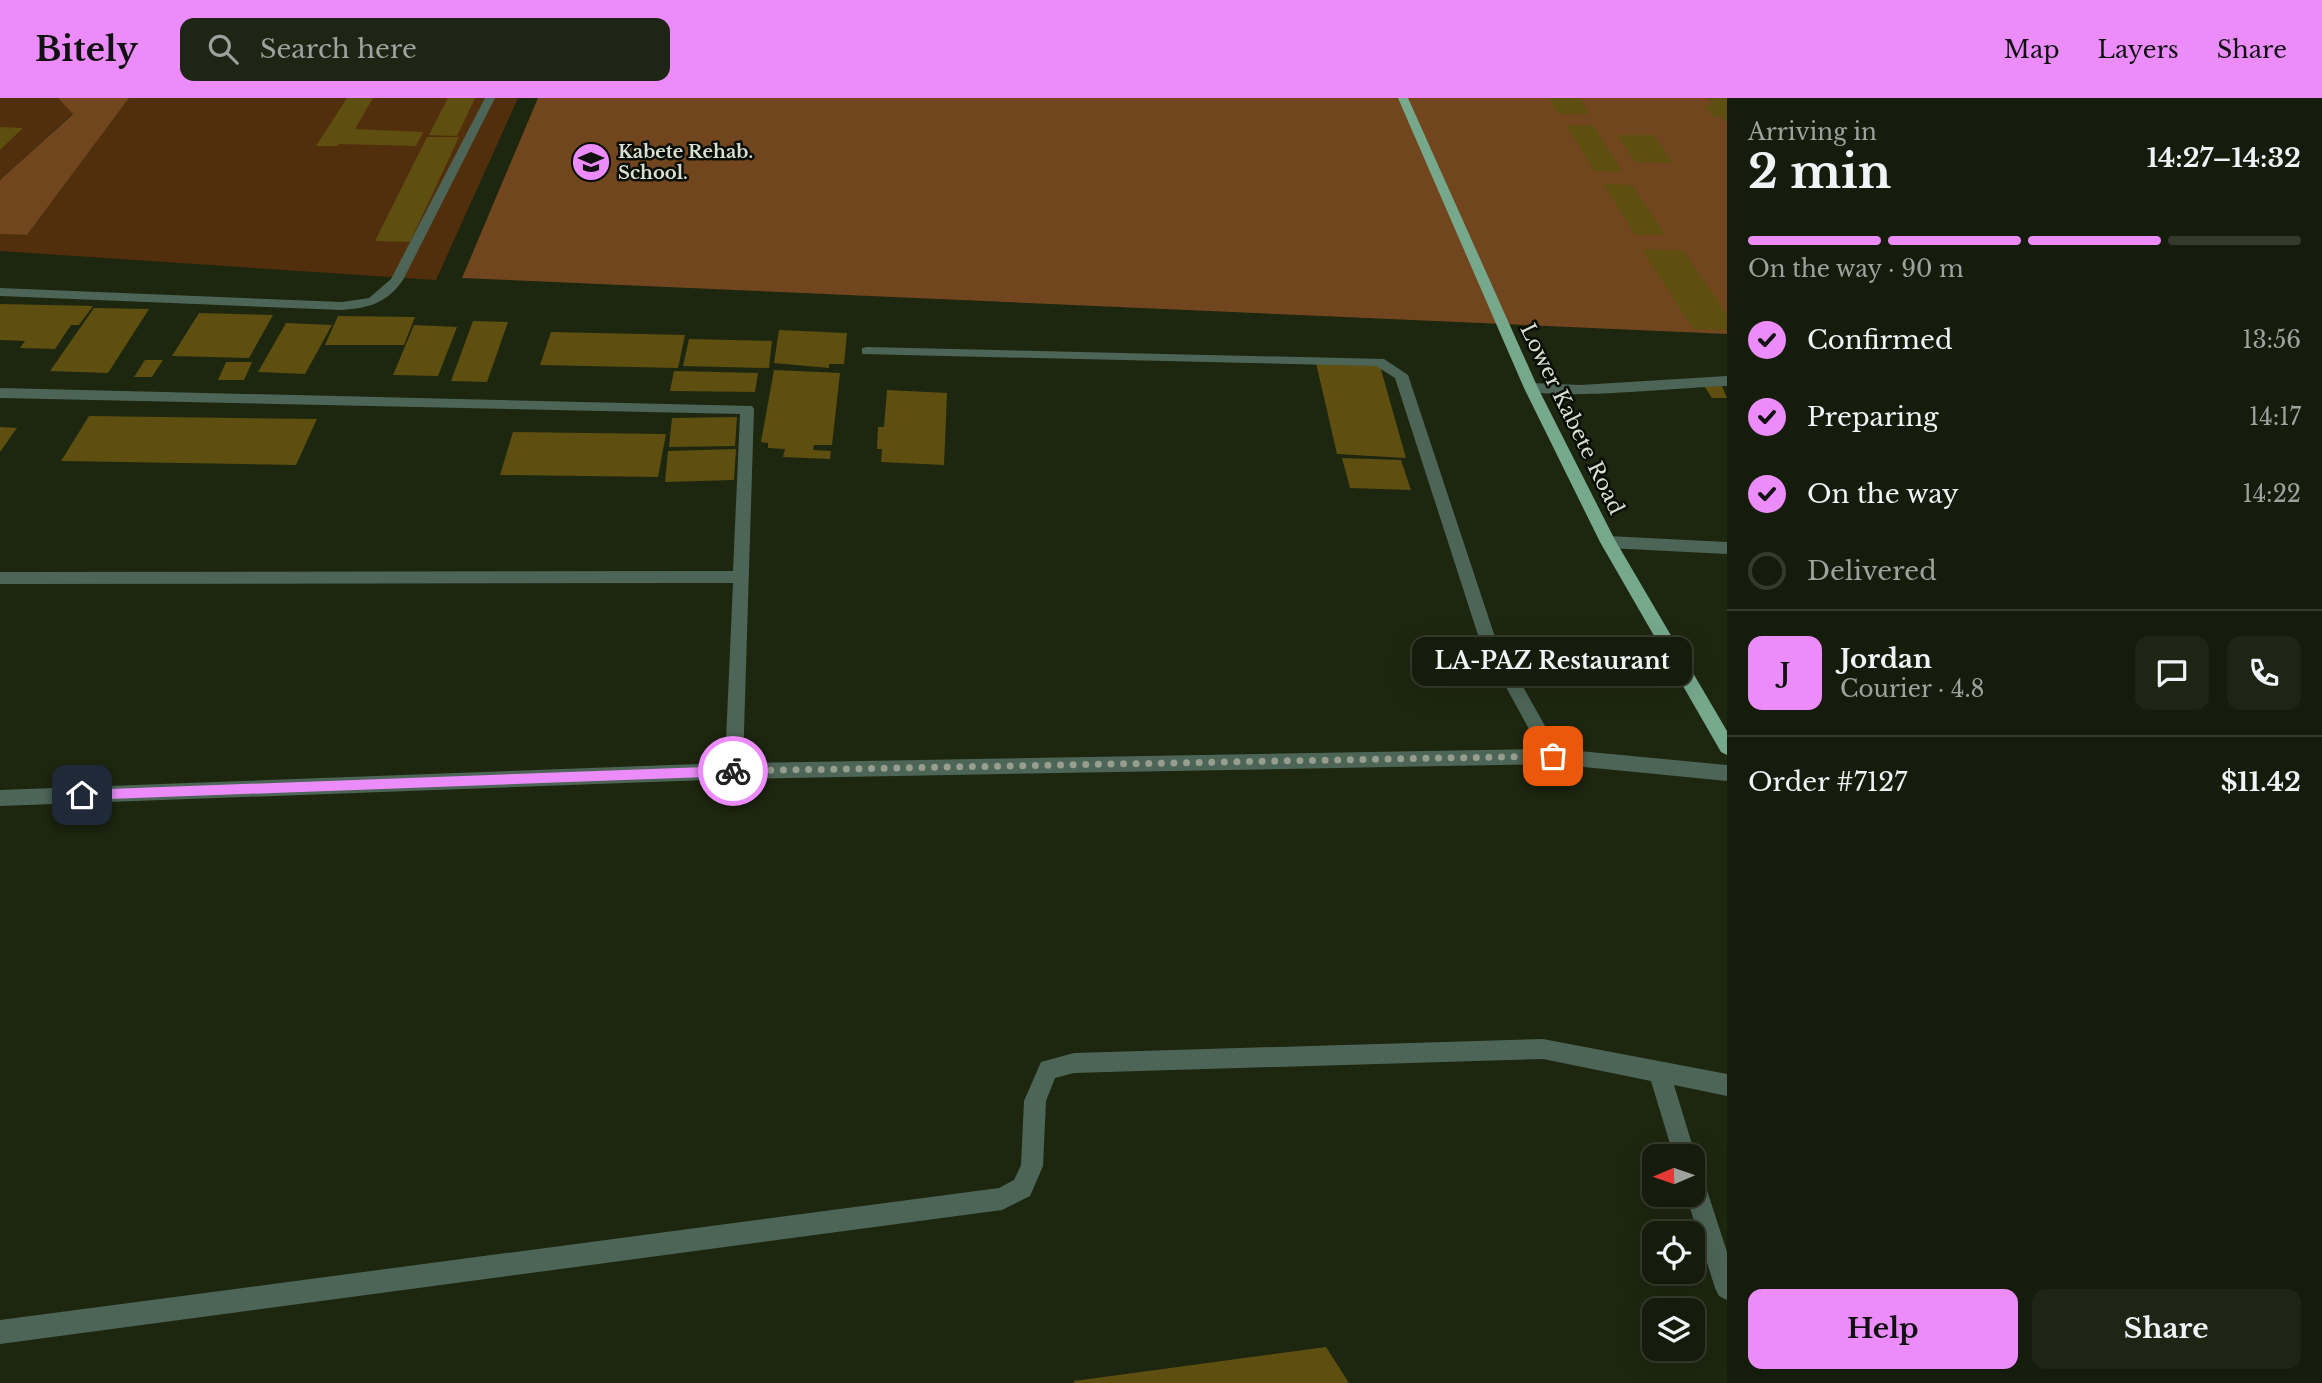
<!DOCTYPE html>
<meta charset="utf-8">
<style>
:root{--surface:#161c0b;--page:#1f2514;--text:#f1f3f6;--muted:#9ea19d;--line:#353a2c;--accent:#ec8cfa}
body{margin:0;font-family:"Libre Baskerville",serif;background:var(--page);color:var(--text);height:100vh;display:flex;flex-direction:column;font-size:26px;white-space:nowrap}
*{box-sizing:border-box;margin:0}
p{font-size:23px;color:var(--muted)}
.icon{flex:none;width:38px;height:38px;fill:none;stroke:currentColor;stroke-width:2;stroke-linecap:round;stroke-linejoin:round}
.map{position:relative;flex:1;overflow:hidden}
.panel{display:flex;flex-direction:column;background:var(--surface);width:595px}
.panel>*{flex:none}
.needle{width:46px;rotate:268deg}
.tools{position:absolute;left:1642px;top:1046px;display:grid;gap:14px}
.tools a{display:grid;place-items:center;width:63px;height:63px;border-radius:14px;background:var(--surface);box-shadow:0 7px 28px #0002,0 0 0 2px var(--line);font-size:35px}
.pin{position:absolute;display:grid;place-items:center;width:60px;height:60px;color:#fff;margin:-30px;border-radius:14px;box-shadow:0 4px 10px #0006}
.courier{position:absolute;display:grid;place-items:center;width:70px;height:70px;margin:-35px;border:5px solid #ec8cfa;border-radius:50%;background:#fff;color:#222;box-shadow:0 2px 9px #0007}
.bubble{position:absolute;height:49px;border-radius:14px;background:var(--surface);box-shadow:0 7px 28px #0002,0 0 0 2px var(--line);font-size:23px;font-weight:800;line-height:49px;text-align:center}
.summary em{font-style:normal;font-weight:800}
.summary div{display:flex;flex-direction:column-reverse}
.summary{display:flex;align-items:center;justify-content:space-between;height:119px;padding:0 21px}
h1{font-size:46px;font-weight:800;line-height:52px}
.bar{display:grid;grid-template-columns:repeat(4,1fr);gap:10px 7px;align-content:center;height:84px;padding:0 21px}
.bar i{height:9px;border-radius:5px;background:var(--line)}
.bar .current{background:var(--accent)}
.bar p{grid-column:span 4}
.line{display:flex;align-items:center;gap:18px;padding:0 21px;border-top:2px solid var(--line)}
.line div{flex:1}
.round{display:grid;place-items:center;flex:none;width:74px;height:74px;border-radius:14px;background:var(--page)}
ol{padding:0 21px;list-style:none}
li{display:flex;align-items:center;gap:21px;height:77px}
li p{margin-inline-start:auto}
li .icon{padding:7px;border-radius:50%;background:var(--accent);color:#111;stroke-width:4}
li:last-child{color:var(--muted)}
li i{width:38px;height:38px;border:4px solid var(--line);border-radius:50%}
.cta{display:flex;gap:14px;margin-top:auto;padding:14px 21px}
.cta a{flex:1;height:80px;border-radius:14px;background:var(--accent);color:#111;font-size:28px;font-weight:800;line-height:80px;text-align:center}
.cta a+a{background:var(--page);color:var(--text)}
header{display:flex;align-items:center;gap:42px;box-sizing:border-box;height:98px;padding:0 35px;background:var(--accent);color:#111}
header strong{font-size:33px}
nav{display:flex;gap:38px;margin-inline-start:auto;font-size:24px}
.search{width:490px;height:63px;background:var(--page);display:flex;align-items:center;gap:18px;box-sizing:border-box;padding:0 24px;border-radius:14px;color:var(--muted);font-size:26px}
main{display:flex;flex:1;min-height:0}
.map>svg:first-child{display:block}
</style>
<header>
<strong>Bitely</strong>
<div class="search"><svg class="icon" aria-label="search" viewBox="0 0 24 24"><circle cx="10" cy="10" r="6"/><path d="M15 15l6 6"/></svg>Search here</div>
<nav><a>Map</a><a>Layers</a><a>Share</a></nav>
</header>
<main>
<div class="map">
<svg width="1727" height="1285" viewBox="0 0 1727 1285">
<rect width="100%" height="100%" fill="#1d260f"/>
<g fill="#522f0c">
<polygon points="0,0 58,0 73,15 0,82"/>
<polygon points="129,0 518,0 436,182 0,153 0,136 27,137"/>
</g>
<g fill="#71461e">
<polygon points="58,0 129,0 27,137 0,136 0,82 73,16"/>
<polygon points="538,0 1727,0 1727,236 462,180"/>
</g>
<g fill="#5e4e10">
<polygon points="347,0 373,0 355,31 423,34 416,48 339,46 337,48 316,48"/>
<polygon points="448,0 475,0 457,38 429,37"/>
<polygon points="1549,0 1579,0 1590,16 1558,16"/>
<polygon points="1707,0 1727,0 1727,25 1722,19 1713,19 1703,7 1713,7"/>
<polygon points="1566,27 1593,27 1623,74 1594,73"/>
<polygon points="0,29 23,30 0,52"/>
<polygon points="1617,37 1654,37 1673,65 1635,64"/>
<polygon points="427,39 459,39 410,144 375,143"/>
<polygon points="1603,86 1632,87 1666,137 1635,137"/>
<polygon points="1641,151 1683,152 1727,216 1727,232 1693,231"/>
<polygon points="0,206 93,208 79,227 71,227 55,251 20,250 25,243 0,242"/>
<polygon points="94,210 149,211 108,275 50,273"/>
<polygon points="199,215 273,217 249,260 172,258"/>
<polygon points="338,218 415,219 404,247 325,247"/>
<polygon points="473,223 508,224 487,284 451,283"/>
<polygon points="286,225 332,227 305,276 258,274"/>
<polygon points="414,227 457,229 438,278 393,277"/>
<polygon points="779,232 847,235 844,266 829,266 829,270 774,265"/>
<polygon points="551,234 685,237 678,270 540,267"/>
<polygon points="689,241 772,243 769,270 683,268"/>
<polygon points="145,262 163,262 152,279 134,279"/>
<polygon points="226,264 252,264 244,282 218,282"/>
<polygon points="1316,265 1380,268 1406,360 1337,356"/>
<polygon points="774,272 840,275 832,347 814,347 813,352 831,353 830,361 783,359 785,351 768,350 768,345 761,344"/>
<polygon points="674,273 758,275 755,294 670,293"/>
<polygon points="1704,288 1722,288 1727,300 1712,300"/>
<polygon points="887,292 947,295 944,367 881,364 882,351 877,351 878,329 884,329"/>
<polygon points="89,318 317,321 296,367 61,363"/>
<polygon points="737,319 735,348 669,349 672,320"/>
<polygon points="0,329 17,330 0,354"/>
<polygon points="513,334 666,336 658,379 500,377"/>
<polygon points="736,351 734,382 665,384 668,353"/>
<polygon points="1342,360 1401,362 1411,392 1350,390"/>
<polygon points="1326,1249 1349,1285 1074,1285 1074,1283"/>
</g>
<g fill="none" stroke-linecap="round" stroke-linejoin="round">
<g fill="#4d6557" fill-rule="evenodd">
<path d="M485 0H495L403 182C387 205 369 210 342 212L0 198V190L342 204 369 200 391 181Z"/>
<polygon points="867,249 1384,261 1408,277 1495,539 1558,651 1727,667 1727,683 1553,666 734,681 0,708 0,692 725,665 733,485 0,486 0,474 733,473 740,316 0,300 0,290 752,308 754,311 743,665 1540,651 1479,540 1395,280 1376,268 862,256 862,250"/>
<path d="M1727 278V288C1696 288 1539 305 1524 290L1531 285 1580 287Z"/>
<polygon points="1608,438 1727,444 1727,456 1608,450 1600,444"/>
<polygon points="1543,941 1727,976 1727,998 1674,987 1696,1059 1693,1067 1692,1059 1674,1059 1651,983 1543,961 1074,975 1055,980 1046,1003 1043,1068 1030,1098 1002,1112 0,1246 0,1222 999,1090 1014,1082 1021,1067 1024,1003 1041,964 1074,955"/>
<polygon points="1692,1069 1700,1072 1703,1080 1727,1154 1727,1202 1719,1198 1715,1190 1686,1097 1692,1097"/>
</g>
<polygon fill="#76a88c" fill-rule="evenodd" points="1398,0 1408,0 1538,290 1615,442 1727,633 1727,657 1721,654 1600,444 1524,290"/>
</g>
<polygon fill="#ec8cfa" points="733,668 739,673 733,678 82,702 76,697 82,692"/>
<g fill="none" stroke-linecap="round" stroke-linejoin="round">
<polyline stroke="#979e8d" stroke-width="7" stroke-dasharray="0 12.6" points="733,673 1553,658"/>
</g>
<defs>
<g id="school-disc" transform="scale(2.0125)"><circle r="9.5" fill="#ec8cfa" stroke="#090d05"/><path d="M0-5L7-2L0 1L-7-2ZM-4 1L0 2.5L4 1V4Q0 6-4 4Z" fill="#111"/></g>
</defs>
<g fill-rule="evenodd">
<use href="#school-disc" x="591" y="64"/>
</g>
<g text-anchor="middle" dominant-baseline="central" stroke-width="5" stroke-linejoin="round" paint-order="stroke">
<g font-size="18" font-weight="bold" fill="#d9dfd1" stroke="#090d05" text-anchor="start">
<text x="618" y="54">Kabete Rehab.<tspan x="618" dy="21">School.</tspan></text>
</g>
<g font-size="21" fill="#d9dfd1" stroke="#090d05">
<text transform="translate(1572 321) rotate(64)">Lower Kabete Road</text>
</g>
</g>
</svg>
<div class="tools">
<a><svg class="needle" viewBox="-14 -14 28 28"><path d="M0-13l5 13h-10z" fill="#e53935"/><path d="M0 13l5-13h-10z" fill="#9ea19d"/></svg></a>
<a><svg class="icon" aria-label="locate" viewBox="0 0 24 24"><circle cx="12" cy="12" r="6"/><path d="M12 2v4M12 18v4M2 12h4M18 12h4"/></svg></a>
<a><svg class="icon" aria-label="layers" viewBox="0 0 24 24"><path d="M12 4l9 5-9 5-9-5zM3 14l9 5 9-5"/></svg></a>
</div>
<div class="pin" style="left:1553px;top:658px;background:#ea580c"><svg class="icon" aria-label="bag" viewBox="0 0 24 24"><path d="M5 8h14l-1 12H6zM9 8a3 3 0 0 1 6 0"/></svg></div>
<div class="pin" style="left:82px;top:697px;background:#1f2937"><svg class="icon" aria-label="home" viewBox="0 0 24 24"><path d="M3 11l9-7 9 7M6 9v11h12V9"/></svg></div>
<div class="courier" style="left:733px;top:673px"><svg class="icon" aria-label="bike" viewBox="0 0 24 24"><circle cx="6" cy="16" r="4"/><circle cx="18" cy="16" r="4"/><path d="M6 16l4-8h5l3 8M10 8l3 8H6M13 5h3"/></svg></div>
<div class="bubble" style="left:1412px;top:539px;width:280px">LA-PAZ Restaurant</div>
</div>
<section class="panel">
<div class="summary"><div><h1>2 min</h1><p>Arriving in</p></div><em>14:27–14:32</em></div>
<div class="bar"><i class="current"></i><i class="current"></i><i class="current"></i><i></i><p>On the way · 90 m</p></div>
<ol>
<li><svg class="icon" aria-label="check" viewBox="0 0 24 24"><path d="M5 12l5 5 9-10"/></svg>Confirmed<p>13:56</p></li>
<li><svg class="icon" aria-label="check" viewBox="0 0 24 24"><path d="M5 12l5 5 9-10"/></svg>Preparing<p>14:17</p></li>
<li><svg class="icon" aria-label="check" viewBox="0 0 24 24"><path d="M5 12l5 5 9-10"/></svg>On the way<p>14:22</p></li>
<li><i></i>Delivered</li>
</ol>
<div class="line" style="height:126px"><b class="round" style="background:var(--accent);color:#111">J</b><div><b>Jordan</b><p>Courier · 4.8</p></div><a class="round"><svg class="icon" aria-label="chat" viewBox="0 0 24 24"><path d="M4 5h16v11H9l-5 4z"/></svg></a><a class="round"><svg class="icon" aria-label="phone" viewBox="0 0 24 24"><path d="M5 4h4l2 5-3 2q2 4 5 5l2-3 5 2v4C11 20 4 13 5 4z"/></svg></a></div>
<div class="line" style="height:91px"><div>Order #7127</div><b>$11.42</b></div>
<div class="cta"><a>Help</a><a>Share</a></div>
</section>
</main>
